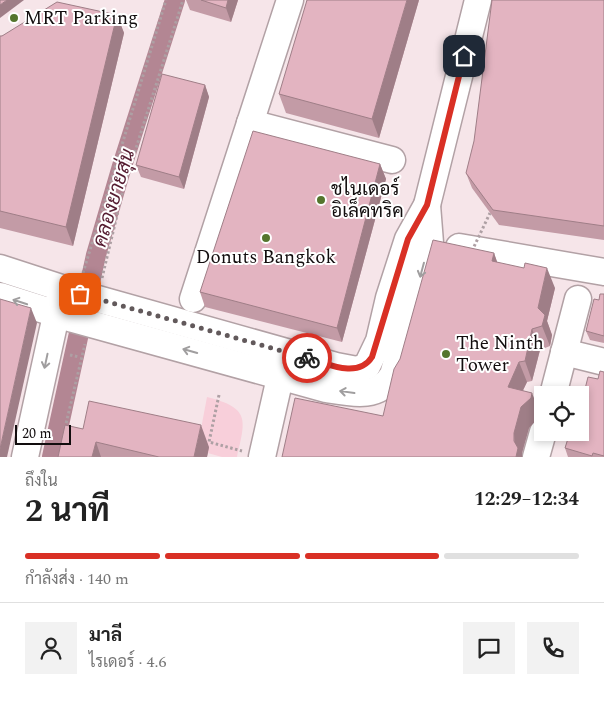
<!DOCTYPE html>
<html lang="th">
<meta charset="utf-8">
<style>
:root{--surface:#fff;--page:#f2f2f2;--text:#222;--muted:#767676;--line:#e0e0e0;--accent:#d93025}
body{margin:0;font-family:Spectral,Sarabun,serif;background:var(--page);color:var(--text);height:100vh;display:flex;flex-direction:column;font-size:19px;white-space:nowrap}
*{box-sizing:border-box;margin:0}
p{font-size:16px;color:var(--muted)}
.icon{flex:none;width:28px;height:28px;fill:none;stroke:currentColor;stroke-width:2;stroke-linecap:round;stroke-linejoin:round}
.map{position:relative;height:457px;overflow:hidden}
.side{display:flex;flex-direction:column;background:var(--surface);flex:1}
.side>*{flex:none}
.buttons{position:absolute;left:534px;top:386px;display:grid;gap:10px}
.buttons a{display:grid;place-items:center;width:55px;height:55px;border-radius:0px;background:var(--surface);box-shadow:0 2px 8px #0003;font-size:25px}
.scale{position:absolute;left:15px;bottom:12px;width:56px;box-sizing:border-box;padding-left:5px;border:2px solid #120d0e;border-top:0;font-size:14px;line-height:18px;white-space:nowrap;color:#120d0e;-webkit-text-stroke:4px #fff;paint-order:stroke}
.pin{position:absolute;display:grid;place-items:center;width:42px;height:42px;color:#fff;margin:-21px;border-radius:10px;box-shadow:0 2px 8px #0006}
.courier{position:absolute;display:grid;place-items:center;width:50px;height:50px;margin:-25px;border:4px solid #d93025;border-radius:50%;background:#fff;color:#222;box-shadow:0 1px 6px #0007}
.overview em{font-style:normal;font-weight:700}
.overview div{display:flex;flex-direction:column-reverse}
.overview{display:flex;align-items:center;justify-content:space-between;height:85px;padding:0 25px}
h1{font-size:32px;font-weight:700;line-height:38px}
.bar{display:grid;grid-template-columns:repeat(4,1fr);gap:8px 5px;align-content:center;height:60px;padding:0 25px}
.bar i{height:6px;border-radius:4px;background:var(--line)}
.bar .on{background:var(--accent)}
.bar p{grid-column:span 4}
.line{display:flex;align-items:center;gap:12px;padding:0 25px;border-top:1px solid var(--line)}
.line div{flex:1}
.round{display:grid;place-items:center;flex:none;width:52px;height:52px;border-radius:0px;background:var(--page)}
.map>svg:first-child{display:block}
</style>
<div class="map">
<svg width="604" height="457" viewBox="0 0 604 457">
<rect width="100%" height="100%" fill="#f6e5e9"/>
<path fill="#f8cfda" d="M207 397C250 408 246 419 237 457H222L197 450Z"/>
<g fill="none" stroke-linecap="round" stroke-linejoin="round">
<polyline stroke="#b38693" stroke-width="20" points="52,457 96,255 122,166 175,0"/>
<g stroke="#b2a1a5" stroke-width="29">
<g id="minor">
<polyline points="250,123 392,160"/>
<polyline points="459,247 604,272"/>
<polyline points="0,268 80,294 336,366 357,370 367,366 379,341 389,298 408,239 427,205 478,0"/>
<path d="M0 296 73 319 326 389C351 393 378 400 393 375L430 243 427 205"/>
<polyline points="193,299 290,0"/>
<polyline points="564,352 604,362"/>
<polyline points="553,395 578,299"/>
<polyline points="25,457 60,297"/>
<polyline points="262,457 284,360"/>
<polyline points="536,457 543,432"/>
</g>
</g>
<g stroke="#aea0a4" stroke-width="3" stroke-dasharray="2.5 2.5" stroke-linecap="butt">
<polyline points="83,273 166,0"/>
<polyline points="102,278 124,186 183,0"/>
<polyline points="70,355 79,357"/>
<polyline points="219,395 209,442 242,451"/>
<polyline points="65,428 85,344"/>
</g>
<use href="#minor" stroke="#fff" stroke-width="26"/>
<polyline stroke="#aea0a4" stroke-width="3" stroke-dasharray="2.5 2.5" stroke-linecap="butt" points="472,251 490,213"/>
</g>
<g fill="#c39ba6">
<polygon points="186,0 238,0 231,22 190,10"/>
<polygon points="419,0 379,138 286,113 279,94"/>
<polygon points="604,0 604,240 499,225 472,188 466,173"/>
<polygon points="117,15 124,33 73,246 0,228 0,36"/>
<polygon points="205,85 209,97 184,189 141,177 136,165"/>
<polygon points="380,164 386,179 342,342 205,307 200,292"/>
<polygon points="494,253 497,262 555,288 547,321 552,335 550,346 540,350 532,381 527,382 523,390 540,413 538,418 529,428 522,453 522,457 282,457 383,416"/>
<polygon points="604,294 604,343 590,340 586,331 599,300"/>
<polygon points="604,372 604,457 568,457 565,448 585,389 598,379"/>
<polygon points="83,429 209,447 207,457 58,457"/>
</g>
<g fill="#9f7e87">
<polygon points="7,0 24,0 0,18 0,5"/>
<polygon points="228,0 238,0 231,22 226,8"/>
<polygon points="407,0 419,0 379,138 372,119"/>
<polygon points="117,15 124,33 73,246 66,227"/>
<polygon points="205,85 209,97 184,189 179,177"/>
<polygon points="380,164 386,179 342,342 337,328"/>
<polygon points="494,253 501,273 492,261"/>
<polygon points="547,268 555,288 547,321 552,335 550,346 542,326 538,308"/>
<polygon points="31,308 37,323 7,457 0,457 0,449"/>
<polygon points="532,329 540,350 532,381 525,361"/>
<polygon points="519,362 527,382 515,407 508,387"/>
<polygon points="532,393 540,413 538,418 529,428 522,453 522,457 516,457 514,433 521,407"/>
<polygon points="201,425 209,447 207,457 194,457"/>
<polygon points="96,442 101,457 92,457"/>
</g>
<g fill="#e3b4c1" stroke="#9f7e87">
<polygon points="0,0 7,0 0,5"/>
<polygon points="201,0 228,0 226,8"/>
<polygon points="307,0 407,0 372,119 279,94"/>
<polygon points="492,0 604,0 604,226 493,210 466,173 474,141"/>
<polygon points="57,2 117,15 66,227 0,211 0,36 2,36"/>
<polygon points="162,74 205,85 179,177 136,165"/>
<polygon points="253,131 380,164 337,328 200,292"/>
<polygon points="433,240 494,253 492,261 524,268 525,263 547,268 538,308 545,315 542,326 532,329 525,361 519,362 508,387 532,393 531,398 521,407 514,433 514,441 518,448 516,457 282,457 295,398 383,416 394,369 400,359"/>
<polygon points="600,294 604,294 604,336 586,331 594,299 599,300"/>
<polygon points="0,299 31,308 0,449"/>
<polygon points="600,371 604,372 604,456 593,453 592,456 565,448 570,432 580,432 580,395 574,395 576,387 585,389 588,377 598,379"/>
<polygon points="89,401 201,425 194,457 159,457 96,442 92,457 58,457 65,425 83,429"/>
</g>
<defs><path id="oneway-shaft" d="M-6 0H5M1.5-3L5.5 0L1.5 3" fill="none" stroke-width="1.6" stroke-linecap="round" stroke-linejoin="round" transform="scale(1.25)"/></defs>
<g stroke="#a09e9f">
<use href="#oneway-shaft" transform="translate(422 270) rotate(105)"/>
<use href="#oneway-shaft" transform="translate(20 302) rotate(-162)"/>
<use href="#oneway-shaft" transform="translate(190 351) rotate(-164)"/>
<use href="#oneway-shaft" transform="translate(46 361) rotate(102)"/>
<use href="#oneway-shaft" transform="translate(347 392) rotate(-172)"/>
</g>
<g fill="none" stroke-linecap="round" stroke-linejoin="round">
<polyline stroke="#62595b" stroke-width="5" stroke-dasharray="0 9" points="80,294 307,358"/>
<path stroke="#d93025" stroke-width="6" d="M307 358C328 364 358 379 372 357L408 239 427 205 464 56"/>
</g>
<g fill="#54752d" stroke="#fff" stroke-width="2">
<circle cx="14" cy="18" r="5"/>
<circle cx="321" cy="200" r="5"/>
<circle cx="266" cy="238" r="5"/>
<circle cx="446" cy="354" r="5"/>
</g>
<g text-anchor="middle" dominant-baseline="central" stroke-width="4" stroke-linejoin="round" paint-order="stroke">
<g font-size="19" fill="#120d0e" stroke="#fff" text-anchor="start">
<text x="24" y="18">MRT Parking</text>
<text x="331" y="189">ชไนเดอร์<tspan x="331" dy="22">อิเล็คทริค</tspan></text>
<text x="266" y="257" text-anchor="middle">Donuts Bangkok</text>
<text x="456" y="343">The Ninth<tspan x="456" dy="22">Tower</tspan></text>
</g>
<g font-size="20" font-style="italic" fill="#551c31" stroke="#fff">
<text transform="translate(114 198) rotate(-73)">คลองยายสุ่น</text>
</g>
</g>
</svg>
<div class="buttons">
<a><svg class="icon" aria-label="locate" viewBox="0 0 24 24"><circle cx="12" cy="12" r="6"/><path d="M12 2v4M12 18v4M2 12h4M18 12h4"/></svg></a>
</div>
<div class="scale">20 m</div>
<div class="pin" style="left:80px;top:294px;background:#ea580c"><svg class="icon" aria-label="bag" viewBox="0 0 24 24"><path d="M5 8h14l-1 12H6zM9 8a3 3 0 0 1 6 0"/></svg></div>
<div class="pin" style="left:464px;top:56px;background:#1f2937"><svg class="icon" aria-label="home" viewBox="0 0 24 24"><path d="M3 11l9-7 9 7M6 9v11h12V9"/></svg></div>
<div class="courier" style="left:307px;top:358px"><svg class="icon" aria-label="bike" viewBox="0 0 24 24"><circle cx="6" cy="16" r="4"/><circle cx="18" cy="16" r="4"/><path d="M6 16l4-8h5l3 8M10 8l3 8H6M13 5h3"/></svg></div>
</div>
<section class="side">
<div class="overview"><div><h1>2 นาที</h1><p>ถึงใน</p></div><em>12:29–12:34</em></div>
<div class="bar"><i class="on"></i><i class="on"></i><i class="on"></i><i></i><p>กำลังส่ง · 140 m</p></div>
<div class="line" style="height:90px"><a class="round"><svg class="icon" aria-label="person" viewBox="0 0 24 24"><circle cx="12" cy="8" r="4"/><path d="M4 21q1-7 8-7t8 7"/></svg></a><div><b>มาลี</b><p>ไรเดอร์ · 4.6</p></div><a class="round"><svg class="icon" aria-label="chat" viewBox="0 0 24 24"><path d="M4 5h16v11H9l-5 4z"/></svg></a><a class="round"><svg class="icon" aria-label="phone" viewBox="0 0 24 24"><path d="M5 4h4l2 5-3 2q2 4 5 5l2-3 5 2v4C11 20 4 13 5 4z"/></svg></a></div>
</section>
